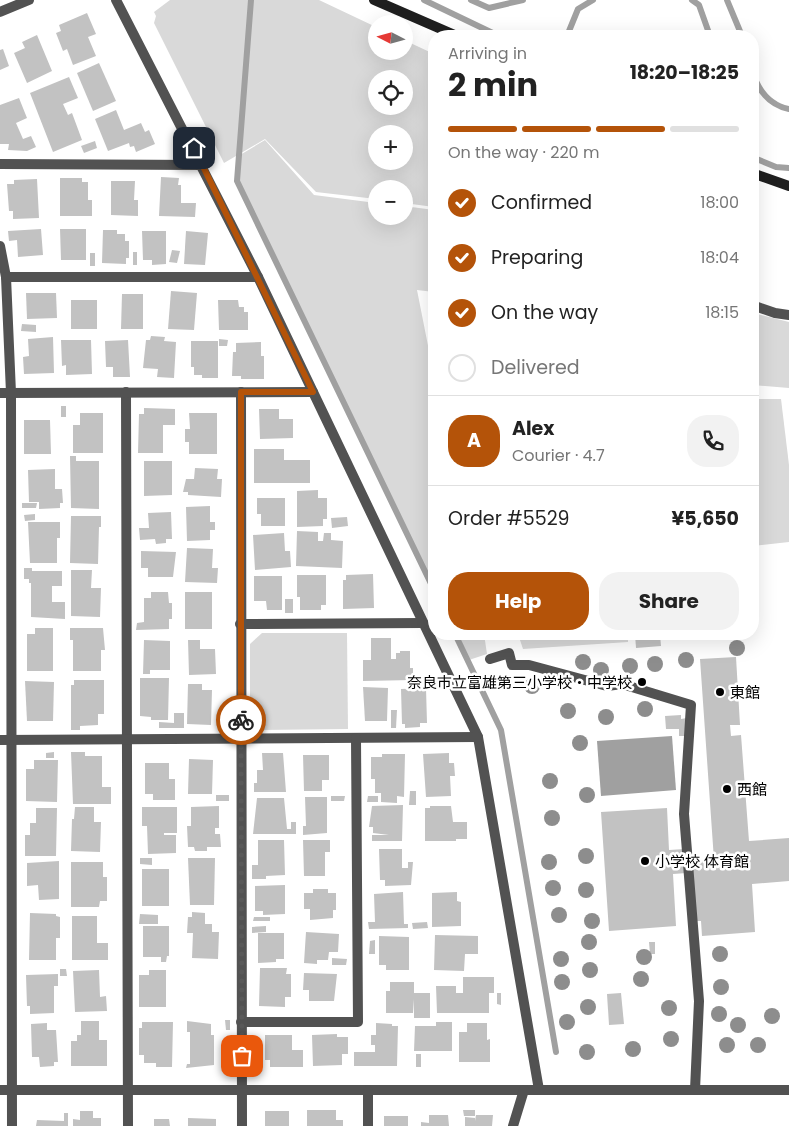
<!DOCTYPE html>
<meta charset="utf-8">
<style>
:root{--surface:#fff;--page:#f2f2f2;--text:#222;--muted:#767676;--line:#e0e0e0;--accent:#b45309}
body{margin:0;font-family:Poppins,"Noto Sans JP",sans-serif;background:var(--page);color:var(--text);height:100vh;display:flex;flex-direction:column;font-size:19px;white-space:nowrap}
*{box-sizing:border-box;margin:0}
p{font-size:16px;color:var(--muted)}
.icon{flex:none;width:28px;height:28px;fill:none;stroke:currentColor;stroke-width:2;stroke-linecap:round;stroke-linejoin:round}
.map{position:relative;flex:1;overflow:hidden}
.panel{position:absolute;left:428px;top:30px;width:331px;height:610px;display:flex;flex-direction:column;background:var(--surface);border-radius:20px;box-shadow:0 5px 20px #0002}
.panel>*{flex:none}
.needle{width:32px;rotate:276deg}
.fabs{position:absolute;left:368px;top:15px;display:grid;gap:10px}
.fabs a{display:grid;place-items:center;width:45px;height:45px;border-radius:50%;background:var(--surface);box-shadow:0 5px 20px #0002;font-size:25px}
.pin{position:absolute;display:grid;place-items:center;width:42px;height:42px;color:#fff;margin:-21px;border-radius:10px;box-shadow:0 2px 8px #0006}
.courier{position:absolute;display:grid;place-items:center;width:50px;height:50px;margin:-25px;border:4px solid #b45309;border-radius:50%;background:#fff;color:#222;box-shadow:0 1px 6px #0007}
.summary em{font-style:normal;font-weight:700}
.summary div{display:flex;flex-direction:column-reverse}
.summary{display:flex;align-items:center;justify-content:space-between;height:85px;padding:0 20px}
h1{font-size:32px;font-weight:700;line-height:38px}
.bar{display:grid;grid-template-columns:repeat(4,1fr);gap:8px 5px;align-content:center;height:60px;padding:0 20px}
.bar i{height:6px;border-radius:4px;background:var(--line)}
.bar .current{background:var(--accent)}
.bar p{grid-column:span 4}
.line{display:flex;align-items:center;gap:12px;padding:0 20px;border-top:1px solid var(--line)}
.line div{flex:1}
.round{display:grid;place-items:center;flex:none;width:52px;height:52px;border-radius:20px;background:var(--page)}
ol{padding:0 20px;list-style:none}
li{display:flex;align-items:center;gap:15px;height:55px}
li p{margin-inline-start:auto}
li .icon{padding:5px;border-radius:50%;background:var(--accent);color:#fff;stroke-width:4}
li:last-child{color:var(--muted)}
li i{width:28px;height:28px;border:2px solid var(--line);border-radius:50%}
.button{display:flex;gap:10px;margin-top:auto;padding:10px 20px}
.button a{flex:1;height:58px;border-radius:20px;background:var(--accent);color:#fff;font-size:20px;font-weight:700;line-height:58px;text-align:center}
.button a+a{background:var(--page);color:var(--text)}
.map>svg:first-child{display:block}
</style>
<div class="map">
<svg width="789" height="1126" viewBox="0 0 789 1126">
<rect width="100%" height="100%" fill="#fff"/>
<g fill="#d9d9d9" fill-rule="evenodd">
<path d="M170 0H319L376 27V51H404V40L434 54V207L404 203V189H376V199L316 192 265 139 224 163 154 23 156 16 154 12ZM376 79H404V106H376ZM376 134H404V161H376Z"/>
<polygon points="265,140 314,195 376,203 376,216 404,216 404,206 434,210 434,292 417,290 434,376 434,587 238,181 240,155"/>
<polygon points="753,313 789,322 789,388 753,385"/>
<polygon points="753,399 781,399 789,465 789,542 753,546"/>
<polygon points="262,633 347,633 348,729 261,730 250,719 250,644"/>
<polygon points="456,634 484,634 487,654 469,660"/>
<polygon points="518,634 628,634 628,642 523,649"/>
</g>
<polygon fill="#a0a0a0" points="672,736 676,790 601,796 597,741"/>
<g fill="none" stroke-linecap="round" stroke-linejoin="round">
<g stroke="#a0a0a0" stroke-width="6">
<polyline points="251,0 237,181 434,590"/>
<polyline points="424,0 499,36"/>
<polyline points="471,0 489,8 523,0"/>
<polyline points="692,0 699,5 710,36"/>
<polyline points="727,0 742,36"/>
<polyline points="567,36 578,9 593,0"/>
<path d="M752 71C758 90 769 105 789 109"/>
<polyline points="752,157 776,167 789,168"/>
<polyline points="455,634 501,730 556,1052"/>
</g>
</g>
<g fill="#c2c2c2">
<polygon points="87,13 96,34 88,37 96,56 73,65 67,49 63,51 56,33 61,31 59,25"/>
<polygon points="37,35 52,71 27,83 14,53 25,48 22,42"/>
<polygon points="3,49 9,66 0,70 0,50"/>
<polygon points="99,63 116,101 93,111 77,73"/>
<polygon points="69,77 78,98 63,104 68,115 72,113 82,140 53,152 30,93"/>
<polygon points="19,98 27,118 16,123 23,139 31,136 36,147 27,151 8,150 9,144 0,144 0,105"/>
<polygon points="116,110 124,130 141,123 145,132 149,130 155,144 136,152 134,146 130,147 129,143 108,151 95,119"/>
<polygon points="95,141 97,148 84,153 81,146"/>
<polygon points="161,177 179,178 178,185 181,185 181,203 196,203 195,217 159,216"/>
<polygon points="60,178 82,178 82,182 88,182 88,200 92,200 92,216 60,216"/>
<polygon points="37,179 39,218 13,219 13,211 9,211 7,184 14,184 14,180"/>
<polygon points="111,181 135,181 134,200 138,200 138,216 111,215"/>
<polygon points="41,229 43,255 18,257 17,240 9,241 8,231"/>
<polygon points="60,229 86,229 86,260 61,260"/>
<polygon points="103,230 117,230 117,234 125,234 125,241 129,241 129,258 126,258 126,264 102,263"/>
<polygon points="142,231 166,231 166,264 152,265 152,260 143,260"/>
<polygon points="186,231 208,233 205,265 184,264"/>
<polygon points="172,250 180,251 177,263 169,262"/>
<rect x="133" y="252" width="4" height="13"/>
<rect x="90" y="253" width="5" height="13"/>
<polygon points="171,291 197,293 194,330 168,329"/>
<polygon points="26,293 56,293 57,318 27,319"/>
<polygon points="122,294 143,294 143,329 121,329"/>
<rect x="71" y="300" width="26" height="29"/>
<polygon points="218,300 238,300 239,307 244,307 244,312 248,312 248,330 219,330"/>
<polygon points="22,324 36,325 36,332 21,331"/>
<polygon points="151,336 165,337 164,341 176,342 174,378 157,377 158,369 143,368 146,340 150,340"/>
<polygon points="53,337 54,373 24,374 23,357 29,356 28,339"/>
<polygon points="219,339 228,340 227,346 219,346"/>
<polygon points="61,340 91,340 92,374 66,375 66,365 62,366"/>
<polygon points="128,340 130,377 113,377 113,367 106,367 105,341"/>
<polygon points="191,341 218,341 218,378 202,378 202,375 194,375 194,367 191,367"/>
<polygon points="261,342 261,356 264,356 264,379 241,379 241,376 232,376 233,352 236,352 236,343"/>
<rect x="61" y="406" width="5" height="11"/>
<polygon points="144,408 175,409 175,425 163,425 163,453 138,453 139,414 144,414"/>
<polygon points="259,409 279,409 279,419 293,419 293,438 260,439"/>
<polygon points="80,413 103,413 103,453 73,453 73,425 80,425"/>
<polygon points="189,413 217,413 217,454 189,454 189,442 185,442 185,429 190,429"/>
<polygon points="24,420 50,420 51,454 24,454"/>
<polygon points="254,449 284,449 284,460 310,460 310,483 254,483"/>
<polygon points="70,456 76,456 76,461 99,461 99,509 71,508"/>
<polygon points="144,461 172,461 172,495 144,496"/>
<polygon points="195,468 218,469 217,479 222,479 221,497 188,495 188,492 183,492 186,479 194,479"/>
<polygon points="55,469 55,489 62,489 63,503 60,503 60,508 39,509 39,502 29,502 28,470"/>
<polygon points="318,490 318,498 327,498 327,519 323,519 323,526 297,527 297,491"/>
<polygon points="257,498 285,498 285,526 261,526 261,514 257,514"/>
<polygon points="22,503 37,503 36,508 22,508"/>
<polygon points="210,506 210,522 215,522 215,530 210,530 210,540 187,541 186,507"/>
<polygon points="171,512 172,539 166,539 166,543 156,544 155,539 140,540 139,528 149,528 148,513"/>
<polygon points="35,514 35,520 25,521 24,515"/>
<polygon points="71,516 101,516 101,527 99,527 98,564 70,563"/>
<polygon points="347,517 348,526 332,528 331,518"/>
<polygon points="28,522 60,522 60,538 57,538 57,563 30,563"/>
<polygon points="297,531 318,532 318,541 323,541 324,533 331,533 331,540 343,541 342,568 296,566"/>
<polygon points="284,533 285,551 290,551 291,567 255,570 253,535"/>
<polygon points="187,548 213,549 212,568 218,568 217,583 185,582"/>
<polygon points="141,551 176,552 173,577 148,577 148,568 141,568"/>
<polygon points="24,568 32,568 32,571 62,571 62,586 52,586 52,602 65,602 65,619 31,617 31,583 29,583 29,579 24,579"/>
<polygon points="71,570 92,570 91,588 101,588 100,617 71,616"/>
<polygon points="373,574 374,608 343,609 343,580 346,580 346,575"/>
<polygon points="297,575 326,575 326,605 321,605 321,610 300,610 300,597 297,597"/>
<polygon points="254,576 282,576 282,610 267,610 266,601 254,601"/>
<polygon points="151,592 168,592 169,603 172,603 172,619 169,619 169,629 136,630 137,623 144,622 144,598 151,598"/>
<rect x="185" y="592" width="27" height="37"/>
<rect x="285" y="599" width="8" height="14"/>
<polygon points="35,628 53,628 53,671 27,671 27,634 35,634"/>
<polygon points="70,628 103,628 105,650 101,650 101,671 73,671 73,640 70,640"/>
<polygon points="635,634 660,634 661,646 636,648"/>
<polygon points="371,638 391,638 391,659 396,659 396,653 400,653 400,651 410,651 410,668 413,668 413,680 363,681 363,660 371,660"/>
<polygon points="144,640 170,641 170,670 150,670 150,674 143,674"/>
<polygon points="188,640 200,640 200,649 215,649 216,674 189,675"/>
<polygon points="736,657 740,725 730,725 731,736 741,735 749,841 789,838 789,881 752,884 755,932 702,936 701,921 695,921 691,862 714,860 700,659"/>
<polygon points="140,678 169,678 168,720 151,720 151,717 140,716"/>
<polygon points="74,680 104,680 104,714 98,714 98,725 80,726 80,730 71,730 71,685 74,685"/>
<polygon points="25,681 54,682 53,721 27,721"/>
<polygon points="188,684 202,684 202,690 212,690 211,725 187,724"/>
<polygon points="363,687 388,688 387,721 365,721"/>
<polygon points="426,688 427,723 420,723 420,727 405,728 405,724 402,724 401,689"/>
<polygon points="391,710 397,710 396,728 391,728"/>
<polygon points="174,713 184,713 184,728 159,728 159,722 174,723"/>
<polygon points="681,715 681,719 687,718 688,736 679,736 679,729 666,729 665,716"/>
<polygon points="54,752 54,758 46,758 46,753"/>
<polygon points="71,752 85,752 85,756 102,756 102,787 111,787 111,804 73,804"/>
<polygon points="262,753 283,753 286,792 254,792 254,783 257,783 257,770 263,770"/>
<polygon points="449,753 449,763 454,763 455,776 450,776 451,796 426,797 423,754"/>
<polygon points="382,754 405,754 404,797 397,796 397,803 381,802 381,793 375,793 375,779 371,779 371,757 382,757"/>
<polygon points="303,755 329,755 329,780 322,780 322,791 304,791"/>
<polygon points="189,759 213,760 212,794 188,794"/>
<polygon points="34,760 58,760 57,802 26,801 26,769 34,769"/>
<polygon points="145,763 169,763 169,779 175,779 175,800 153,800 153,794 145,794"/>
<polygon points="410,791 416,791 416,805 409,805"/>
<rect x="216" y="795" width="13" height="6"/>
<polygon points="331,796 345,796 344,801 331,801"/>
<polygon points="368,796 378,796 378,802 367,802"/>
<polygon points="305,797 327,797 327,833 303,835 303,826 306,826"/>
<polygon points="257,798 284,798 287,829 291,829 291,822 296,822 296,834 253,834"/>
<polygon points="403,805 402,841 372,841 372,835 389,835 373,833 373,827 369,827 372,806"/>
<polygon points="219,806 219,828 215,828 215,834 220,834 221,847 207,847 207,851 195,851 194,847 188,847 187,826 191,826 191,807"/>
<polygon points="430,806 451,806 453,822 467,822 467,839 456,839 456,841 425,841 425,808 430,808"/>
<polygon points="75,807 94,807 94,822 101,822 100,852 71,851 72,819 74,819"/>
<polygon points="142,807 177,807 177,833 164,833 164,835 176,835 176,853 148,854 147,826 142,826"/>
<polygon points="36,808 57,808 56,856 25,856 25,835 30,835 30,823 36,823"/>
<polygon points="667,808 669,850 685,849 687,873 673,874 676,926 609,931 601,812"/>
<polygon points="258,840 284,840 285,875 266,876 266,879 252,879 252,865 258,865"/>
<polygon points="303,840 330,840 330,852 325,852 325,876 304,876"/>
<polygon points="379,849 402,849 402,868 408,868 408,862 413,862 411,885 385,886 385,880 380,880"/>
<polygon points="140,858 152,858 152,865 140,864"/>
<polygon points="188,858 215,858 214,905 190,905"/>
<polygon points="59,861 59,899 39,900 38,885 27,886 27,863"/>
<polygon points="71,862 103,862 103,877 107,877 107,901 100,901 99,907 71,907"/>
<rect x="142" y="869" width="27" height="37"/>
<polygon points="285,885 285,914 263,915 263,911 255,911 255,886"/>
<polygon points="313,889 328,889 328,893 336,893 336,910 333,910 333,918 310,920 310,909 304,909 304,893 313,893"/>
<polygon points="403,892 404,924 408,924 408,928 369,929 368,922 375,922 374,894"/>
<polygon points="457,892 457,901 461,902 461,926 432,927 432,893"/>
<polygon points="192,912 205,913 205,924 212,924 212,932 219,932 218,959 192,958 193,933 187,933 188,917 192,917"/>
<polygon points="30,913 56,914 56,916 60,917 60,938 56,938 56,960 29,960"/>
<polygon points="140,914 158,915 158,924 139,924"/>
<polygon points="72,916 97,916 97,943 108,943 108,960 72,960"/>
<polygon points="254,917 270,917 270,921 253,921"/>
<polygon points="427,922 428,928 413,929 412,923"/>
<polygon points="143,926 169,926 169,956 167,956 166,962 161,962 161,957 143,957"/>
<polygon points="266,926 266,932 252,933 252,927"/>
<polygon points="306,932 339,934 338,952 329,952 328,960 317,960 317,964 304,963"/>
<polygon points="258,933 284,933 284,959 276,959 276,962 258,963"/>
<polygon points="435,935 478,936 478,954 465,954 464,971 434,970"/>
<polygon points="379,936 409,937 409,970 386,970 386,965 379,965"/>
<polygon points="375,940 375,954 369,954 370,941"/>
<polygon points="649,942 655,942 655,954 650,954"/>
<polygon points="332,958 347,959 346,965 332,965"/>
<polygon points="260,968 287,968 286,974 291,974 291,997 285,997 285,1007 259,1006"/>
<polygon points="60,969 66,969 67,976 60,976"/>
<polygon points="99,970 100,997 106,996 107,1011 75,1012 73,971"/>
<polygon points="149,970 166,970 166,1007 139,1007 139,975 149,975"/>
<polygon points="304,973 337,974 334,1001 309,1001 309,990 303,990"/>
<polygon points="58,974 58,986 54,986 54,1013 30,1014 30,1006 27,1006 26,975"/>
<polygon points="463,977 494,977 494,993 489,993 489,1013 437,1013 436,986 456,986 456,993 463,993"/>
<polygon points="390,982 414,982 414,993 430,993 430,1018 414,1018 414,999 413,1013 386,1013 386,991 390,991"/>
<polygon points="497,993 501,993 501,1005 497,1004"/>
<polygon points="621,993 624,1024 609,1025 607,994"/>
<polygon points="225,1020 230,1020 230,1030 226,1030"/>
<polygon points="81,1021 99,1021 99,1040 107,1040 107,1066 71,1066 71,1041 77,1041 77,1035 81,1035"/>
<polygon points="187,1021 211,1024 211,1035 214,1035 214,1065 186,1068 187,1064 190,1064 190,1032 187,1032"/>
<polygon points="142,1022 173,1022 172,1067 156,1067 156,1063 144,1063 144,1055 139,1055 139,1028 142,1028"/>
<polygon points="436,1022 452,1022 452,1051 414,1051 415,1026 436,1026"/>
<polygon points="47,1023 47,1030 56,1030 58,1062 54,1062 54,1066 40,1067 39,1057 32,1057 31,1024"/>
<polygon points="376,1023 392,1024 392,1026 398,1026 397,1066 354,1066 354,1052 375,1052 375,1045 371,1045 371,1035 376,1035"/>
<polygon points="467,1023 487,1023 487,1040 490,1039 490,1062 459,1062 459,1032 467,1032"/>
<polygon points="337,1034 337,1037 348,1037 348,1054 342,1054 342,1065 313,1066 312,1035"/>
<polygon points="265,1035 292,1035 292,1050 303,1050 303,1067 270,1067 270,1060 265,1060"/>
<rect x="416" y="1054" width="5" height="13"/>
<polygon points="307,1110 336,1110 336,1120 343,1120 343,1126 307,1126"/>
<polygon points="463,1110 475,1110 475,1116 464,1116"/>
<polygon points="80,1111 93,1111 93,1118 101,1118 101,1126 73,1126 73,1119 80,1120"/>
<rect x="265" y="1111" width="24" height="15"/>
<polygon points="64,1113 68,1113 68,1126 36,1126 37,1120 64,1121"/>
<polygon points="429,1115 448,1115 449,1126 421,1126 421,1122 429,1123"/>
<polygon points="476,1115 493,1115 492,1126 465,1126 465,1117 475,1118 475,1121"/>
<rect x="384" y="1116" width="24" height="10"/>
<polygon points="188,1118 216,1119 216,1126 188,1126"/>
<polygon points="154,1119 169,1119 170,1126 154,1126"/>
</g>
<g fill="none" stroke-linecap="round" stroke-linejoin="round">
<polyline stroke="#525252" stroke-width="10" points="490,659 509,653 512,665 529,665 607,686 622,684 691,705 684,814 699,1001 695,1090"/>
<g stroke="#525252" stroke-width="10">
<polyline points="116,0 258,277 478,737 539,1090"/>
<polyline points="0,12 29,0"/>
<polyline points="0,164 203,165"/>
<polyline points="0,246 6,277 11,393 12,1126"/>
<polyline points="6,277 258,277"/>
<polyline points="752,305 775,313 789,315"/>
<polyline points="126,392 128,1126"/>
<polyline points="241,392 242,1126"/>
<polyline points="0,393 313,392"/>
<polyline points="240,624 423,623"/>
<polyline points="0,740 478,737"/>
<polyline points="241,1022 358,1022 356,738"/>
<polyline points="0,1090 789,1090"/>
<polyline points="368,1090 368,1126"/>
<polyline points="513,1126 524,1090"/>
</g>
<g stroke="#1f1f1f" stroke-width="10">
<polyline points="374,0 457,36"/>
<polyline points="752,173 789,186"/>
</g>
</g>
<g fill="#8d8d8d">
<circle cx="737" cy="648" r="8"/>
<circle cx="686" cy="660" r="8"/>
<circle cx="583" cy="662" r="8"/>
<circle cx="655" cy="664" r="8"/>
<circle cx="630" cy="666" r="8"/>
<circle cx="601" cy="670" r="8"/>
<circle cx="532" cy="686" r="8"/>
<circle cx="645" cy="709" r="8"/>
<circle cx="568" cy="711" r="8"/>
<circle cx="606" cy="717" r="8"/>
<circle cx="580" cy="743" r="8"/>
<circle cx="550" cy="781" r="8"/>
<circle cx="587" cy="795" r="8"/>
<circle cx="552" cy="818" r="8"/>
<circle cx="586" cy="856" r="8"/>
<circle cx="549" cy="862" r="8"/>
<circle cx="553" cy="888" r="8"/>
<circle cx="586" cy="890" r="8"/>
<circle cx="559" cy="915" r="8"/>
<circle cx="592" cy="921" r="8"/>
<circle cx="589" cy="942" r="8"/>
<circle cx="720" cy="954" r="8"/>
<circle cx="644" cy="957" r="8"/>
<circle cx="561" cy="959" r="8"/>
<circle cx="590" cy="970" r="8"/>
<circle cx="641" cy="979" r="8"/>
<circle cx="562" cy="982" r="8"/>
<circle cx="721" cy="987" r="8"/>
<circle cx="588" cy="1007" r="8"/>
<circle cx="669" cy="1008" r="8"/>
<circle cx="719" cy="1014" r="8"/>
<circle cx="772" cy="1016" r="8"/>
<circle cx="567" cy="1022" r="8"/>
<circle cx="738" cy="1025" r="8"/>
<circle cx="671" cy="1039" r="8"/>
<circle cx="727" cy="1045" r="8"/>
<circle cx="758" cy="1045" r="8"/>
<circle cx="633" cy="1049" r="8"/>
<circle cx="587" cy="1052" r="8"/>
</g>
<g fill="none" stroke-linecap="round" stroke-linejoin="round">
<polyline stroke="#595959" stroke-width="5" stroke-dasharray="0 9" points="241,720 242,1056"/>
<polyline stroke="#b45309" stroke-width="6" points="194,148 313,392 241,392 241,720"/>
</g>
<g fill="#000" stroke="#fff" stroke-width="2">
<circle cx="642" cy="682" r="5"/>
<circle cx="720" cy="692" r="5"/>
<circle cx="727" cy="789" r="5"/>
<circle cx="645" cy="861" r="5"/>
</g>
<g text-anchor="middle" dominant-baseline="central" stroke-width="5" stroke-linejoin="round" paint-order="stroke">
<g font-size="15" fill="#000" stroke="#fff" text-anchor="start">
<text x="632" y="682" text-anchor="end">奈良市立富雄第三小学校・中学校</text>
<text x="730" y="692">東館</text>
<text x="737" y="789">西館</text>
<text x="655" y="861">小学校 体育館</text>
</g>
</g>
</svg>
<div class="fabs">
<a><svg class="needle" viewBox="-14 -14 28 28"><path d="M0-13l5 13h-10z" fill="#e53935"/><path d="M0 13l5-13h-10z" fill="#767676"/></svg></a>
<a><svg class="icon" aria-label="locate" viewBox="0 0 24 24"><circle cx="12" cy="12" r="6"/><path d="M12 2v4M12 18v4M2 12h4M18 12h4"/></svg></a>
<a>+</a>
<a>−</a>
</div>
<div class="pin" style="left:242px;top:1056px;background:#ea580c"><svg class="icon" aria-label="bag" viewBox="0 0 24 24"><path d="M5 8h14l-1 12H6zM9 8a3 3 0 0 1 6 0"/></svg></div>
<div class="pin" style="left:194px;top:148px;background:#1f2937"><svg class="icon" aria-label="home" viewBox="0 0 24 24"><path d="M3 11l9-7 9 7M6 9v11h12V9"/></svg></div>
<div class="courier" style="left:241px;top:720px"><svg class="icon" aria-label="bike" viewBox="0 0 24 24"><circle cx="6" cy="16" r="4"/><circle cx="18" cy="16" r="4"/><path d="M6 16l4-8h5l3 8M10 8l3 8H6M13 5h3"/></svg></div>
<section class="panel">
<div class="summary"><div><h1>2 min</h1><p>Arriving in</p></div><em>18:20–18:25</em></div>
<div class="bar"><i class="current"></i><i class="current"></i><i class="current"></i><i></i><p>On the way · 220 m</p></div>
<ol>
<li><svg class="icon" aria-label="check" viewBox="0 0 24 24"><path d="M5 12l5 5 9-10"/></svg>Confirmed<p>18:00</p></li>
<li><svg class="icon" aria-label="check" viewBox="0 0 24 24"><path d="M5 12l5 5 9-10"/></svg>Preparing<p>18:04</p></li>
<li><svg class="icon" aria-label="check" viewBox="0 0 24 24"><path d="M5 12l5 5 9-10"/></svg>On the way<p>18:15</p></li>
<li><i></i>Delivered</li>
</ol>
<div class="line" style="height:90px"><b class="round" style="background:var(--accent);color:#fff">A</b><div><b>Alex</b><p>Courier · 4.7</p></div><a class="round"><svg class="icon" aria-label="phone" viewBox="0 0 24 24"><path d="M5 4h4l2 5-3 2q2 4 5 5l2-3 5 2v4C11 20 4 13 5 4z"/></svg></a></div>
<div class="line" style="height:65px"><div>Order #5529</div><b>¥5,650</b></div>
<div class="button"><a>Help</a><a>Share</a></div>
</section>
</div>
